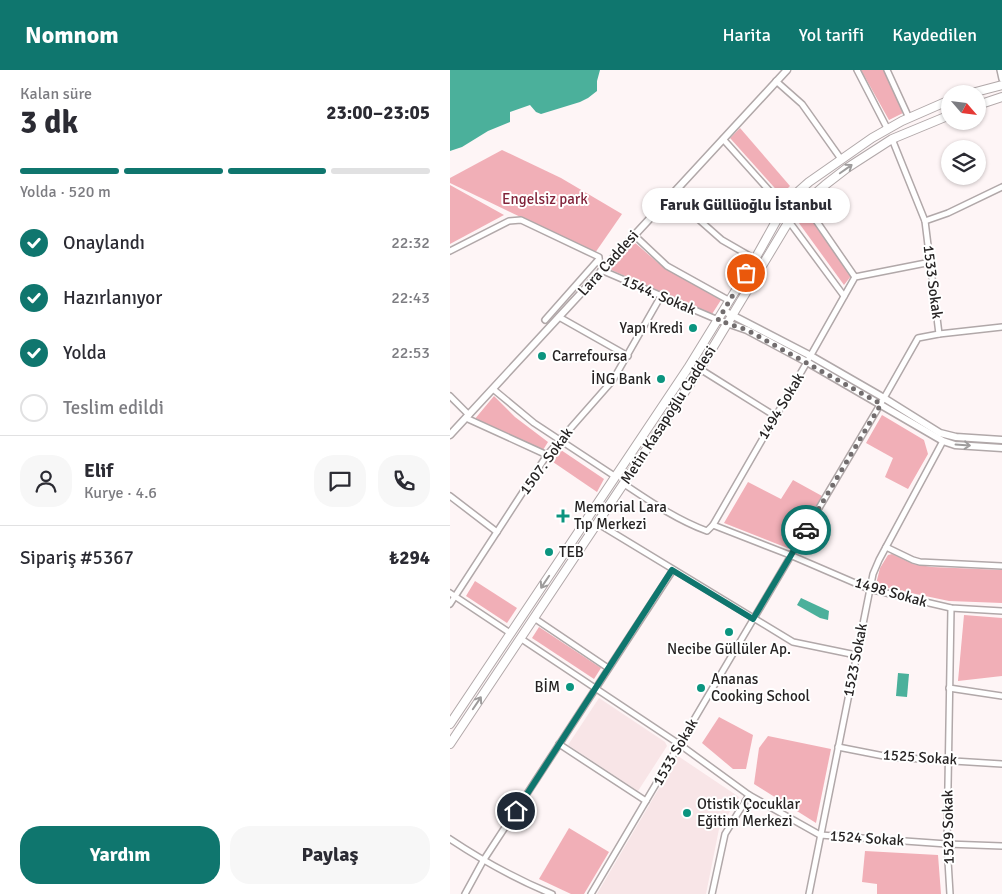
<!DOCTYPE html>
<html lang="tr">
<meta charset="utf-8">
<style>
:root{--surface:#fff;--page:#f7f7f7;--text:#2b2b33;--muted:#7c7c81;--line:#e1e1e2;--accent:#0f766e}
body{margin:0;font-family:Signika,sans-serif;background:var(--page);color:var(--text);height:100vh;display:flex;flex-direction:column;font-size:19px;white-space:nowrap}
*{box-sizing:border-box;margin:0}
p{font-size:16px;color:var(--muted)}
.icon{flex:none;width:28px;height:28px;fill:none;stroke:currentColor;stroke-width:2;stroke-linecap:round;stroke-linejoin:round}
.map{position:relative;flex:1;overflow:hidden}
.drawer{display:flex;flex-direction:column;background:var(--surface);width:450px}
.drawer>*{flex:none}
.needle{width:32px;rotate:118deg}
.buttons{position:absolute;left:491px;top:15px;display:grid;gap:10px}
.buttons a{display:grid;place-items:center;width:45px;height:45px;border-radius:50%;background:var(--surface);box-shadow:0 1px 4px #0004;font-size:25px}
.pin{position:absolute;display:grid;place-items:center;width:42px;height:42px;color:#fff;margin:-21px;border:2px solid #fff;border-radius:50%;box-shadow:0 1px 5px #0007}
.courier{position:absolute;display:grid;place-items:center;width:50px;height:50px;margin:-25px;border:4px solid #0f766e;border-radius:50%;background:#fff;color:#222;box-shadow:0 1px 6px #0007}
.bubble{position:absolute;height:35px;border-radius:18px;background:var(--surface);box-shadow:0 1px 4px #0004;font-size:16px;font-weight:700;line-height:35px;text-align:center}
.headline em{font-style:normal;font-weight:700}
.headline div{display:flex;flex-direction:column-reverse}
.headline{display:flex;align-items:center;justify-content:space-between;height:85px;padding:0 20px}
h1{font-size:32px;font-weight:700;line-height:38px}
.bar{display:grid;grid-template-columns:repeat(4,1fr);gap:8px 5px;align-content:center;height:60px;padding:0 20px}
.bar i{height:6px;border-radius:4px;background:var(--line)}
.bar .on{background:var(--accent)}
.bar p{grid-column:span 4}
.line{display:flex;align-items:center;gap:12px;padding:0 20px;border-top:1px solid var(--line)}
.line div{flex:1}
.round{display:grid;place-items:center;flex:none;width:52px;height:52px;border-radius:20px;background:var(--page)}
ol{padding:0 20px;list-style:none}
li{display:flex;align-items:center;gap:15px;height:55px}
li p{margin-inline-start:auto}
li .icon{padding:5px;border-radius:50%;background:var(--accent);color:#fff;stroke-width:4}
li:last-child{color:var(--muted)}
li i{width:28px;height:28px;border:2px solid var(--line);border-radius:50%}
.primary-button{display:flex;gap:10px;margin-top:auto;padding:10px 20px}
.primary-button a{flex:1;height:58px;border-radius:20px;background:var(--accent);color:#fff;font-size:20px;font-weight:700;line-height:58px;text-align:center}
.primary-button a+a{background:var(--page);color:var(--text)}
header{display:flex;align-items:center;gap:30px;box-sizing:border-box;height:70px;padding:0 25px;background:var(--accent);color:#fff}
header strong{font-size:24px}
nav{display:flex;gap:28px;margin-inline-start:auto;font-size:18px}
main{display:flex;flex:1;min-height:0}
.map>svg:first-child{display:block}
</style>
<header>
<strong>Nomnom</strong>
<nav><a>Harita</a><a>Yol tarifi</a><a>Kaydedilen</a></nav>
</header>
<main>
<section class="drawer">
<div class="headline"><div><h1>3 dk</h1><p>Kalan süre</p></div><em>23:00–23:05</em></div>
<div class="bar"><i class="on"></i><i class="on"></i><i class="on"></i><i></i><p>Yolda · 520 m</p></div>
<ol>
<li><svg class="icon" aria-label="check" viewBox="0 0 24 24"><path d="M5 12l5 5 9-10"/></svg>Onaylandı<p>22:32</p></li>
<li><svg class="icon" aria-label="check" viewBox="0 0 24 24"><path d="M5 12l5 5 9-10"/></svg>Hazırlanıyor<p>22:43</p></li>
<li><svg class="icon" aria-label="check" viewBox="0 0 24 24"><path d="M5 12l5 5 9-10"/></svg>Yolda<p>22:53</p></li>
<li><i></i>Teslim edildi</li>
</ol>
<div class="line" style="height:90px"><a class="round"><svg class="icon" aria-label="person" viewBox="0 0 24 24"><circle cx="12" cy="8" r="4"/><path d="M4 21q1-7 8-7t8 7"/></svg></a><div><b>Elif</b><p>Kurye · 4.6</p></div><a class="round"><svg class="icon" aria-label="chat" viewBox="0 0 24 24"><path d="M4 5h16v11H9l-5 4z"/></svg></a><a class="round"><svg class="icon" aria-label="phone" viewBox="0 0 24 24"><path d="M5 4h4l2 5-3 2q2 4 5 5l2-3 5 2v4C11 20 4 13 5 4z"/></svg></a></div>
<div class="line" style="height:65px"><div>Sipariş #5367</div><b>₺294</b></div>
<div class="primary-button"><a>Yardım</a><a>Paylaş</a></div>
</section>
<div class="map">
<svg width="552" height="824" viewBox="0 0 552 824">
<rect width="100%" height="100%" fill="#fef5f6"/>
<g fill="#f8e5e7">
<polygon points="149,628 215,672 217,676 188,721 118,675"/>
<polygon points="228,686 289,727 269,759 256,824 147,824"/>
</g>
<g fill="#f1afb7">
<polygon points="411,0 435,0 453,43 439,50"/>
<polygon points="290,58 340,116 331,125 280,68"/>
<polygon points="52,80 111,108 172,144 145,183 0,113 0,108"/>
<polygon points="0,115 54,145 0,174"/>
<polygon points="355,141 401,206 394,215 346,149"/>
<polygon points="184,172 214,198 271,230 262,244 159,199"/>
<polygon points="44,326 65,347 98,372 93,380 24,350"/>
<polygon points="432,345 474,370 478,384 458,419 435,407 443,388 416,373"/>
<polygon points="111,380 154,409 147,422 103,392"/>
<polygon points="343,410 372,426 340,479 274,453 298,412 331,429"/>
<polygon points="442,484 463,494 482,497 552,500 552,533 499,531 428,516 426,514 430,498 438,485"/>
<polygon points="25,511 67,538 57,553 16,526"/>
<polygon points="514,545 552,548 552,606 508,611"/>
<polygon points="89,557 151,598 144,609 82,568"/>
<polygon points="269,647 303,665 296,699 283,699 252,673"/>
<polygon points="318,666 381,679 366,753 304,714 309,678"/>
<polygon points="119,758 159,782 134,824 121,824 89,809"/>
<polygon points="415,781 488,785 491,824 427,824 427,814 412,812"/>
</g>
<g fill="#4bb09b">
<polygon points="0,0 150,0 147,11 147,21 138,28 130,32 91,44 86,42 80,35 60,42 60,52 38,61 12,77 0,81"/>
<polygon points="351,528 379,541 378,550 370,548 347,535"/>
<polygon points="448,603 459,604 457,627 446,626"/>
</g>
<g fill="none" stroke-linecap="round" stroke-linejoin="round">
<g stroke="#b1a8a9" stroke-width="8">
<g id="minor">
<polyline points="407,0 437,58"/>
<polyline points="437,0 459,48"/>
<polyline points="550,0 552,9"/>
<polyline points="326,11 352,34 391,89"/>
<polyline points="273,69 334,137"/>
<polyline points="221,125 272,170 305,189"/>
<polyline points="354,133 405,207"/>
<polyline points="338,150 394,226"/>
<polyline points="475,151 498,143 552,117"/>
<polyline points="184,165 217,196 280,231"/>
<polyline points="0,181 59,151 71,150 149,187 149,193 156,195"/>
<polyline points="151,200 268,250"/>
<polyline points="109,247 178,286"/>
<polyline points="95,250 149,189"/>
<polyline points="489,264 552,257"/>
<polyline points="250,299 325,346"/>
<polyline points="43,319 84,353 166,407"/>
<polyline points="0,326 19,345"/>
<polyline points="16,348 97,385"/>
<path d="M174 414C201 432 227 450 257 461L263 455 340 485 419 519 501 538 552 541"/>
<polyline points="0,426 47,462"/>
<polyline points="147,453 343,572 406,585"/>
<polyline points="263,455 357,292 405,207 481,192"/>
<polyline points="436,477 463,490 470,492 552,496"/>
<polyline points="0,523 60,563"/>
<polyline points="0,534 97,385 163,310 211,226"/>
<polyline points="84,548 158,598"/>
<polyline points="70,568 229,674 299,725 370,765 497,774 552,776"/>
<polyline points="499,618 552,626"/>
<polyline points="109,674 196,731"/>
<polyline points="388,677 439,687 552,694"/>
<path d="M0 769C33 791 66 809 102 824"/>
<polyline points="15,824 33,791 223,500"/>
<polyline points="141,824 434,328 468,268 489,264 475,151 442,69"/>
<polyline points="262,824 275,764 299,725"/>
<polyline points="359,824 423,504 429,490 493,371"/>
<polyline points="500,824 497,774 501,538"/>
</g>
</g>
<g stroke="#b1a8a9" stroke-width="9">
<g id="tertiary">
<polyline points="274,241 361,286 434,328 490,363 506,367 552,370"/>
<polyline points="268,250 297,260 357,292 493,371 505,375 552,378"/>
<polyline points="0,365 337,0"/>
</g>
</g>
<g stroke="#b1a8a9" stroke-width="10">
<g id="primary">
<polyline points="518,24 552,15"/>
<polyline points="528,35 552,27"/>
<polyline points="0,654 238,298 305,189 334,137 341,128 359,112 422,68 452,51 500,30"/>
<polyline points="0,674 250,299 345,141 375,115 397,98 442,69 500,45"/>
</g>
</g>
<use href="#minor" stroke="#fff" stroke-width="5"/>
<use href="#tertiary" stroke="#fff" stroke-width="6"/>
<use href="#primary" stroke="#fff" stroke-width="8"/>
</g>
<defs><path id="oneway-shaft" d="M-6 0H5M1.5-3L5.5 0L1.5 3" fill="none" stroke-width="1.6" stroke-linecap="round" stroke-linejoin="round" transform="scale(1.25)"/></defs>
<g stroke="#9e9c9c">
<use href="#oneway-shaft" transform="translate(396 99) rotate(-35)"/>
<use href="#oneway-shaft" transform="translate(513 375) rotate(4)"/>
<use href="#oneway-shaft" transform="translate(95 512) rotate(124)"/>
<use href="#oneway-shaft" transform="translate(27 633) rotate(-56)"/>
</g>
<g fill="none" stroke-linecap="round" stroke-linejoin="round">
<polyline stroke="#726d6e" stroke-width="5" stroke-dasharray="0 9" points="296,203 268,250 297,260 431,334 356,460"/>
<polyline stroke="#0f766e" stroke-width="6" points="66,741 222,500 303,549 356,460"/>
</g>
<g fill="#0b947f" stroke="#fff" stroke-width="2">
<circle cx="243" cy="258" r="5"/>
<circle cx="92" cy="286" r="5"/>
<circle cx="211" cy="309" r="5"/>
<path d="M110.5 438.5h5v5h5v5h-5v5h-5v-5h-5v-5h5z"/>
<circle cx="99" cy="482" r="5"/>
<circle cx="279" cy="562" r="5"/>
<circle cx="120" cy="617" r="5"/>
<circle cx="251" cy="618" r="5"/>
<circle cx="237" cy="743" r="5"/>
</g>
<g text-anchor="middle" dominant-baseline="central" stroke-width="4" stroke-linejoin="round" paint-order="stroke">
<g font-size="15" fill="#82243b" stroke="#fff">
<text x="95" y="129">Engelsiz park</text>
</g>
<g font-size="15" fill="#272424" stroke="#fff">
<text transform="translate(158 193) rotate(-48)">Lara Caddesi</text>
<text transform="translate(483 212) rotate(83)">1533 Sokak</text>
<text transform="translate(209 225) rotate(23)">1544. Sokak</text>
<text transform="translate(331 336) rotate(-59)">1494 Sokak</text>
<text transform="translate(218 345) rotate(-57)">Metin Kasapoğlu Caddesi</text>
<text transform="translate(96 391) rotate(-54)">1507. Sokak</text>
<text transform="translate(441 522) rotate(16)">1498 Sokak</text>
<text transform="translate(405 590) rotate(-79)">1523 Sokak</text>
<text transform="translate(225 682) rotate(-60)">1533 Sokak</text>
<text transform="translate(470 687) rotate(4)">1525 Sokak</text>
<text transform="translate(498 757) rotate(-91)">1529 Sokak</text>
<text transform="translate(417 768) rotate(4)">1524 Sokak</text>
</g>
<g font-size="15" fill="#272424" stroke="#fff" text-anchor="start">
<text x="233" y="258" text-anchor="end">Yapı Kredi</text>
<text x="102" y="286">Carrefoursa</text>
<text x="201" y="309" text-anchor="end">İNG Bank</text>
<text x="124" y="437">Memorial Lara<tspan x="124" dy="17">Tıp Merkezi</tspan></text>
<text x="109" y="482">TEB</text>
<text x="279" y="579" text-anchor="middle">Necibe Güllüler Ap.</text>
<text x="261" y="609">Ananas<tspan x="261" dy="17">Cooking School</tspan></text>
<text x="110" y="617" text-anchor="end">BİM</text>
<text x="247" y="734">Otistik Çocuklar<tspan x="247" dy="17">Eğitim Merkezi</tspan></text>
</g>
</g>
</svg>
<div class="buttons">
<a><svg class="needle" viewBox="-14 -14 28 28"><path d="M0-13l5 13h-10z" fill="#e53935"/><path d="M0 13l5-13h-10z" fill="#7c7c81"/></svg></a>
<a><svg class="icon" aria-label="layers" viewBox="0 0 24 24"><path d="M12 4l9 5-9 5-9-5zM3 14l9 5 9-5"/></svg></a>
</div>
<div class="pin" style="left:296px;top:203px;background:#ea580c"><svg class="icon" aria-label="bag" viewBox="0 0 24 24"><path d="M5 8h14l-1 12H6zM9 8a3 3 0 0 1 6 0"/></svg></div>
<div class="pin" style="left:66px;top:741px;background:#1f2937"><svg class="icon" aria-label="home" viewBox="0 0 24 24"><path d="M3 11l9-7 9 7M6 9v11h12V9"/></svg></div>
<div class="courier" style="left:356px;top:460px"><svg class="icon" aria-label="car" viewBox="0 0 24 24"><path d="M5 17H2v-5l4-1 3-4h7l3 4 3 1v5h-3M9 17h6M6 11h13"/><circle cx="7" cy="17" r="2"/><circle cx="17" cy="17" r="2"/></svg></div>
<div class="bubble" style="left:192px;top:118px;width:208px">Faruk Güllüoğlu İstanbul</div>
</div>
</main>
